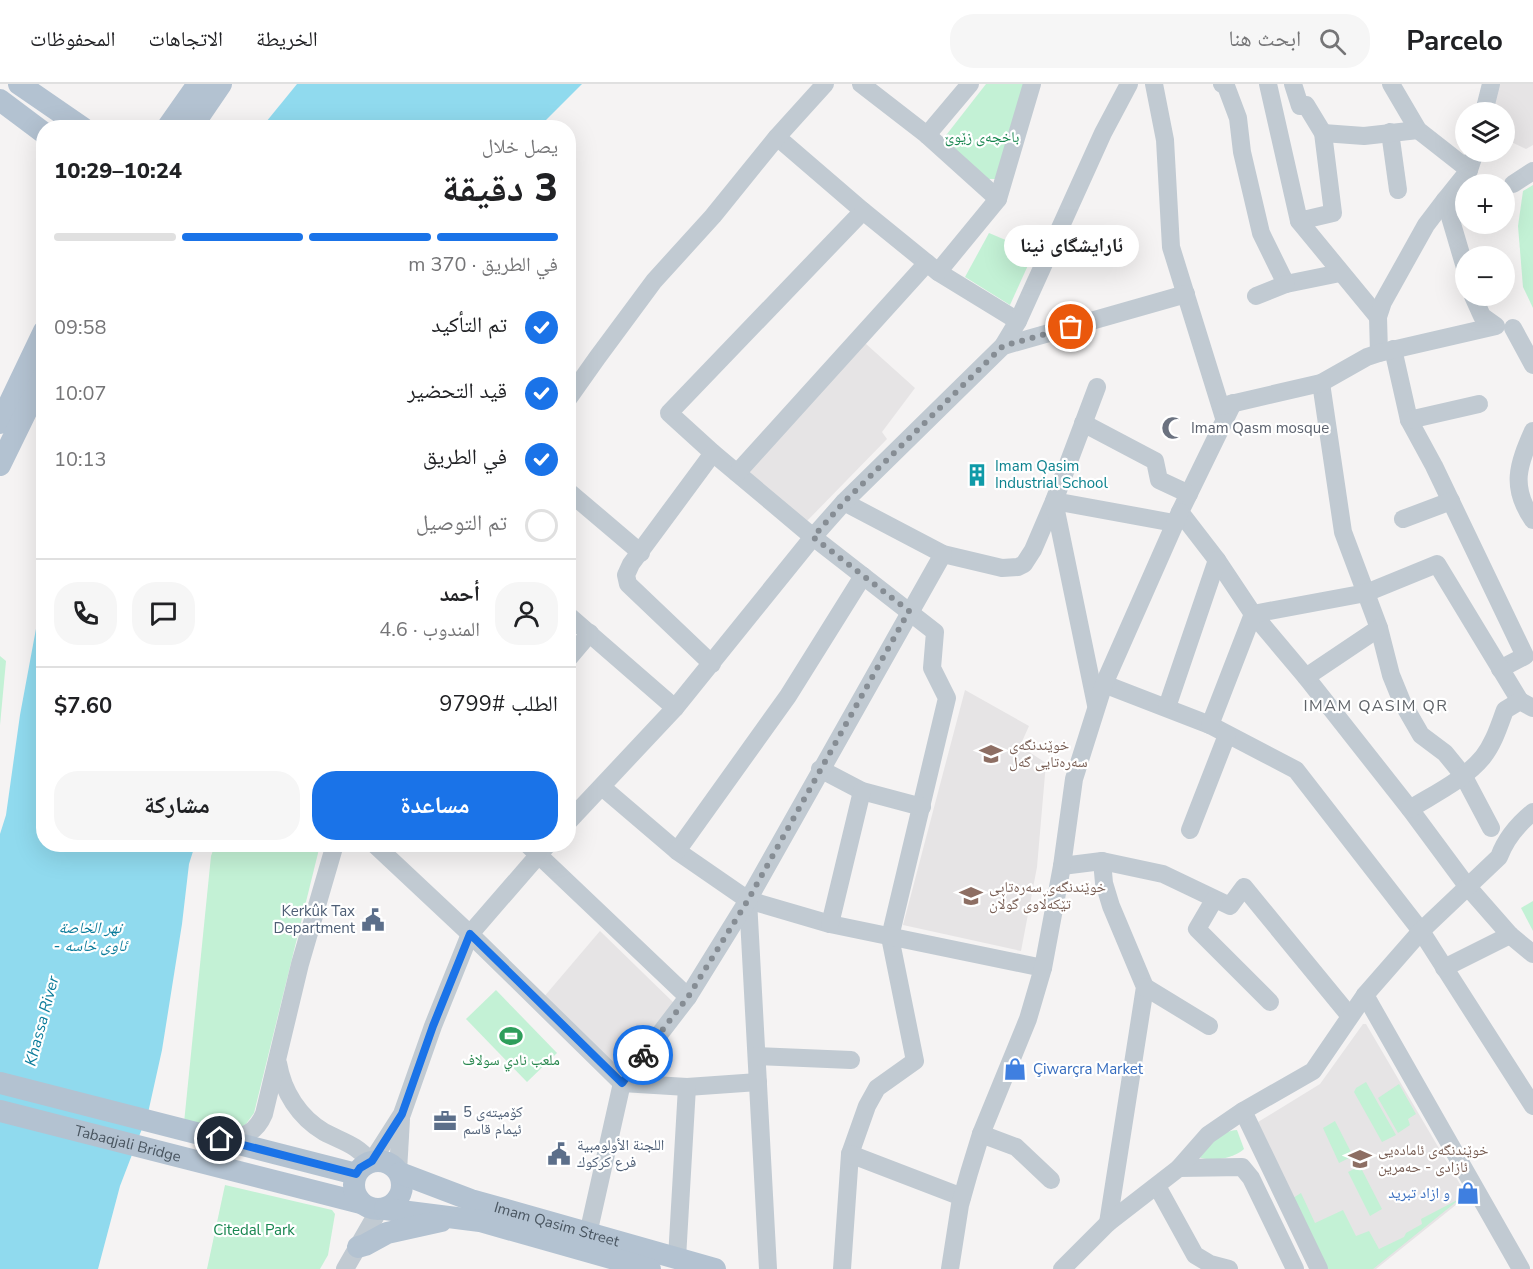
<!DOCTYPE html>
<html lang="ar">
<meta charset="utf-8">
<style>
:root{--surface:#fff;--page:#f6f6f6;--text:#202124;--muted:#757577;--line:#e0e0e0;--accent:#1a73e8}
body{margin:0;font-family:"Nunito Sans","Noto Naskh Arabic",sans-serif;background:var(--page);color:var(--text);direction:rtl;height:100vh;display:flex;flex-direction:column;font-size:22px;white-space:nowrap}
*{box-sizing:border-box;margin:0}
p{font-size:20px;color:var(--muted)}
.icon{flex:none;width:33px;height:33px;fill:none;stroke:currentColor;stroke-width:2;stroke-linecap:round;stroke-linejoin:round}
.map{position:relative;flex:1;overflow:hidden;direction:ltr}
.sheet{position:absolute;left:36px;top:36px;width:540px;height:732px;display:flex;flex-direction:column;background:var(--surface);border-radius:24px;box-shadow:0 6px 24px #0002;direction:rtl}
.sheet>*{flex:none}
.buttons{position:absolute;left:1455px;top:18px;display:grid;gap:12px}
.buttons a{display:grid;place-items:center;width:60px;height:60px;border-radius:50%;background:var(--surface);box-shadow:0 6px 24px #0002;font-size:30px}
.pin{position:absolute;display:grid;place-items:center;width:51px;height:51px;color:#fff;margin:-26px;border:3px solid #fff;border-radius:50%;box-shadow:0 2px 6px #0007}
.courier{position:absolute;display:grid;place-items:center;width:60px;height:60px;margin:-30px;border:4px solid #1a73e8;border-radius:50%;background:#fff;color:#222;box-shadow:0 2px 8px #0007}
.bubble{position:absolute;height:42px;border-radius:21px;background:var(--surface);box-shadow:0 6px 24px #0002;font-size:20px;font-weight:800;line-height:42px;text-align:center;direction:rtl}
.summary em{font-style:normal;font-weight:800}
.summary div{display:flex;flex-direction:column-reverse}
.summary{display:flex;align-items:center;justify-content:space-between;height:102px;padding:0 18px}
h1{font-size:39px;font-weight:800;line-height:45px}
.bar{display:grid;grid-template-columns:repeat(4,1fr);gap:9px 6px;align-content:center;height:72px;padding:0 18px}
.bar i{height:8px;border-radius:4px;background:var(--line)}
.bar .current{background:var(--accent)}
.bar p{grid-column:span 4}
.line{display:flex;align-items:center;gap:15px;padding:0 18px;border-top:2px solid var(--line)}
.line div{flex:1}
.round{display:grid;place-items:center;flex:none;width:63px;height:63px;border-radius:24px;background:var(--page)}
ol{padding:0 18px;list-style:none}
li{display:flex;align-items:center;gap:18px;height:66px}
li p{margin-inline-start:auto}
li .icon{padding:6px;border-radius:50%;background:var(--accent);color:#fff;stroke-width:4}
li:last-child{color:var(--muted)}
li i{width:33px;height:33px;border:3px solid var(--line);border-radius:50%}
.button{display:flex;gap:12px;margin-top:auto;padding:12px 18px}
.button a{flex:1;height:69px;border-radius:24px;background:var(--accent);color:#fff;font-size:24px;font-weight:800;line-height:69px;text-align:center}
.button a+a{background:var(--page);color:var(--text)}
header{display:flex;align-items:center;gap:36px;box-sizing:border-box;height:84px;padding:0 30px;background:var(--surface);border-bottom:2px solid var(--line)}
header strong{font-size:28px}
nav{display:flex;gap:33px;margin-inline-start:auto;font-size:21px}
.search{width:420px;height:54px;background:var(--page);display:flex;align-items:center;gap:15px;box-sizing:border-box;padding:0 21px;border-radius:24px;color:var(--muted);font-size:22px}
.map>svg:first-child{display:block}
</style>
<header>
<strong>Parcelo</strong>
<div class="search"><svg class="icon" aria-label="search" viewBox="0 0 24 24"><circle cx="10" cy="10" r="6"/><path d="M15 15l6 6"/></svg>ابحث هنا</div>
<nav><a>الخريطة</a><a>الاتجاهات</a><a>المحفوظات</a></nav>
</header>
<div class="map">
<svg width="1533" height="1185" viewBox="0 0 1533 1185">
<rect width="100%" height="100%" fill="#f5f3f3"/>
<g fill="#e6e4e5">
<polygon points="1496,0 1533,0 1533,61 1526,65 1505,55 1504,28 1490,28"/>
<polygon points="865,259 915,304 882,348 887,355 806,438 747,389"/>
<polygon points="965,606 1029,642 1020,662 1046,679 1037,783 1021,867 903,841"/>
<polygon points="600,847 677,922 630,982 611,982 543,914"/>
<polygon points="1363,940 1366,940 1467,1112 1376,1185 1325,1185 1258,1038 1320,1000"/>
</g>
<g fill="#c3f1d5">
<polygon points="986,0 1028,0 998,95 987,95 940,59"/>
<polygon points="1533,101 1533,224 1523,203 1518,142 1523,107"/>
<polygon points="989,149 1034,168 1010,221 965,193"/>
<polygon points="0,572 6,577 0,641"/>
<polygon points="215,761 320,761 254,1029 246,1040 234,1047 184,1039 211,772"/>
<polygon points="1533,817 1533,847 1521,824"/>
<polygon points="496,906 557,969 527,998 466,935"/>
<polygon points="1366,998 1396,1051 1382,1058 1354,1008 1356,1004"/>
<polygon points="1399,1000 1416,1030 1408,1035 1410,1041 1398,1049 1378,1014"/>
<polygon points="1335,1037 1353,1072 1339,1079 1323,1044"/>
<path d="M1237 1046 1244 1065C1233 1075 1211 1078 1198 1073 1208 1060 1220 1047 1237 1046Z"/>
<polygon points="1360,1082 1382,1125 1370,1132 1348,1088"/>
<polygon points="225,1101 332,1126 335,1130 328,1171 320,1185 207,1185"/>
<polygon points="1301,1109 1315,1139 1343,1126 1356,1152 1369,1147 1379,1165 1404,1153 1406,1149 1422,1140 1421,1135 1461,1114 1373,1185 1326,1185 1293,1114"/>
</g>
<g fill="#90daee">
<polygon points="297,0 582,0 539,43 262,43"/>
<polygon points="43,517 44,760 195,761 189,780 182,840 162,966 148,1029 120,1102 98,1185 0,1185 0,750 6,731 20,631 38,534"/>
</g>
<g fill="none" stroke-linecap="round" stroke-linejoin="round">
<g stroke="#c1cad2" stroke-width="18">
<polyline points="861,0 927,51 998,115"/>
<polyline points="1154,0 1165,56 1171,163 1225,337"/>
<polyline points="1222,0 1226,2 1238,34 1242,68 1261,149 1286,200 1340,189"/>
<polyline points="1268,0 1299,137 1333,129 1323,49 1306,21 1300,22 1293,0"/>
<polyline points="1391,0 1418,46 1469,86"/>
<polyline points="1484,28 1491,0"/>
<polyline points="1390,48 1398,106"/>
<polyline points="1323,49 1364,52 1418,46"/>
<polyline points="927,51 970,0"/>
<polyline points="777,53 863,127 669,329 713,369 813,453 935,548 932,584 947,614 890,853 915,977 877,1004 867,1022 850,1070 842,1185"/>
<polyline points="1513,100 1533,87"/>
<polyline points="863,127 927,179"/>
<polyline points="1299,137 1378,233"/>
<polyline points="1466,187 1445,116 1469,86 1475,68"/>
<polyline points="938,188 1018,237"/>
<polyline points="1256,212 1286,200"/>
<polyline points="1513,244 1533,281"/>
<polyline points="1003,262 1186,210"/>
<polyline points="1393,265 1409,336 1434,382 1525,572 1500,585"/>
<polyline points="1379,269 1378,233 1383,218 1426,141 1445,116"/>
<polyline points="1321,299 1343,448 1379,544 1391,591 1402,618 1421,651 1445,669 1463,691 1491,744"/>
<polyline points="568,315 597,274 654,197 713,132 777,53 825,0"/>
<polyline points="1233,319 1180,428 1217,476 1253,530 1306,593 1410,725 1467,802 1510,851 1533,870"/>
<polyline points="1222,322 1321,299 1367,273 1379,269 1496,242 1482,232 1473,212"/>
<polyline points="1409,336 1479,320"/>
<polyline points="1083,339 1155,377 1159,396 1189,410"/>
<path d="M1533 347C1518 381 1510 403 1533 436"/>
<polyline points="737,389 927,179 938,188 998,115 1032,0"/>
<polyline points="568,407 641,469"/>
<polyline points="844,418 943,470 1002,484 1018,483 1024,480 1033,466 1054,417 1097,303"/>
<polyline points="1403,435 1451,417"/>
<polyline points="568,531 675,624"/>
<polyline points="568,575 590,549"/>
<polyline points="712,580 628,500 626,491 631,480 713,369"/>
<polyline points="1306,593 1379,544"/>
<polyline points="1104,600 1210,641 1296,686 1421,847 1533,1022"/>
<polyline points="1096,621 1054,417 1174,439"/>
<polyline points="1167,623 1217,476"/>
<polyline points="1210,641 1253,530 1366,509 1437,480 1520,617"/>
<polyline points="820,685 862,707 922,723"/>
<polyline points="602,703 677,767 748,816 830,840 1043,884"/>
<path d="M1410 725C1434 710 1464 696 1483 673 1494 659 1499 642 1505 626L1520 617 1533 624"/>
<polyline points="568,738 675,624 813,453 844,418 1003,262 1018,237 1103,49 1129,0"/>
<polyline points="1190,746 1227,651"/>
<polyline points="374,760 470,850 622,999 687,1003 758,998"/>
<polyline points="527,760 688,913"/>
<polyline points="677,767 788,612 863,492"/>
<polyline points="1102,777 1104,799 1111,822 1145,903 1108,1139"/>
<polyline points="1062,782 1102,777 1163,790 1230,822 1244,803 1349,931"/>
<polyline points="748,816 768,1185"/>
<polyline points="1214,816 1197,845 1270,918"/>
<polyline points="830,840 862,707"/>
<polyline points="1444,884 1510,851"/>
<polyline points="1145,903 1209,942"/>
<polyline points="1365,911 1521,1185"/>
<polyline points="757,972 851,976"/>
<path d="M278 979C283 1008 299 1033 324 1048 343 1058 356 1060 371 1078"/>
<polyline points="1243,1027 1319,1185"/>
<polyline points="981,1050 1016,1063 1051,1096"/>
<path d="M224 1055C244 1053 256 1049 264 1030L300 880 335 760"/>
<polyline points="850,1070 962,1113"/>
<polyline points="372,1077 402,1030 433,942 470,850 548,760"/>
<polyline points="1179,1084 1242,1083 1251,1094 1295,1185"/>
<polyline points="398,1087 401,1035"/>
<polyline points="1157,1102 1195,1171 1210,1180 1229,1185"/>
<polyline points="588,1150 622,999 688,913 748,816 943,470"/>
<polyline points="677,1174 687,1003"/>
<polyline points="345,1185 379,1126"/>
<polyline points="950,1185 960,1121 969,1089 981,1050 1028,935 1043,884 1062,782 1074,695 1104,600 1180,428"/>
<path d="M1062 1185 1108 1139 1179 1084 1208 1051 1243 1027 1313 987 1365 911 1421 847 1499 773C1506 754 1517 741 1533 728"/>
</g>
<g stroke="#b3c2d1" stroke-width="22">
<polyline points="19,0 83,44"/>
<polyline points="0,16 44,49"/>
<polyline points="167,44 198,0"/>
<polyline points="191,44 221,0"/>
<polyline points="0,339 44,247"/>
<polyline points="0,381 44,291"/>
<polyline points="0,999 356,1090"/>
<path id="s1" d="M0 1027 361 1119"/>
<circle cx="378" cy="1101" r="24"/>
<path id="s2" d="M400 1089 471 1116 715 1185"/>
<polyline points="385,1125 480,1137 650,1185"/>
<polyline points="358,1163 365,1161 387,1149 441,1137"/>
</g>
</g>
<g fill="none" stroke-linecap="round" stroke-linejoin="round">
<polyline stroke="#868d94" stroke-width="6" stroke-dasharray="0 10.8" points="643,971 688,913 748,816 909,527 813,453 844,418 1003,262 1071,243"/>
<polyline stroke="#1a73e8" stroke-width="8" points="220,1055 356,1090 360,1084 372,1077 402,1030 433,942 470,850 622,999 643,971"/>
</g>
<defs>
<g id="mosque-bare" transform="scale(1.8)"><path d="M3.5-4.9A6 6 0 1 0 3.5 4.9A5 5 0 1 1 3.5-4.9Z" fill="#6b7280" stroke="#fff" stroke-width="2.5" paint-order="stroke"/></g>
<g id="building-bare" transform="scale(1.8)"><path d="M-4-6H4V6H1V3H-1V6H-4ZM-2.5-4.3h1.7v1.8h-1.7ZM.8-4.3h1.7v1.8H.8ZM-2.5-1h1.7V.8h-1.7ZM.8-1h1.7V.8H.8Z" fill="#0f9aa8" stroke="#fff" stroke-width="2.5" paint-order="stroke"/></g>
<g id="school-bare" transform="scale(1.8)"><path d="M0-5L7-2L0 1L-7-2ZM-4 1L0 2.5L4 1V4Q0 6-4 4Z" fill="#8d6e63" stroke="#fff" stroke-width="2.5" paint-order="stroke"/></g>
<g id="civic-bare" transform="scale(1.8)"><path d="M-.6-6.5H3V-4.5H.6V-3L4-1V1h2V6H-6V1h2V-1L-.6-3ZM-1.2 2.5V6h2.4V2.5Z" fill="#5c6f8a" stroke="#fff" stroke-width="2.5" paint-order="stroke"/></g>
<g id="stadium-bare" transform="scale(1.8)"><path d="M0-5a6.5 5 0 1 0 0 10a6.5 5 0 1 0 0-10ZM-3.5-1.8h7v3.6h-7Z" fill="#2e9e5b" stroke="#fff" stroke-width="2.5" paint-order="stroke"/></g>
<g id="shop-bare" transform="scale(1.8)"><path d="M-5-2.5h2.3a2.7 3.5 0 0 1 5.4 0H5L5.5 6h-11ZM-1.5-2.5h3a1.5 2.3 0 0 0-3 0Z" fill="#3f7fe0" stroke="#fff" stroke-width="2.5" paint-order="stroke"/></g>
<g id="office-bare" transform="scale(1.8)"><path d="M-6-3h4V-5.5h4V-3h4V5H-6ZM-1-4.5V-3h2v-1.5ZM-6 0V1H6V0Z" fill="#5c6f8a" stroke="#fff" stroke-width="2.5" paint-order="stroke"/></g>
</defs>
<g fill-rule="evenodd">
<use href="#mosque-bare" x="1173" y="344"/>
<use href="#building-bare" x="977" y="391"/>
<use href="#school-bare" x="991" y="670"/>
<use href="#school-bare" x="971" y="812"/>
<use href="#civic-bare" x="373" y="836"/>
<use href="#stadium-bare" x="511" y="952"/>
<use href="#shop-bare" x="1015" y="985"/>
<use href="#office-bare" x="445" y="1037"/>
<use href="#civic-bare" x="559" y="1070"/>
<use href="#school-bare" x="1360" y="1075"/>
<use href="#shop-bare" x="1468" y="1109"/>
</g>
<g text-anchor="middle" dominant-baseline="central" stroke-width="4.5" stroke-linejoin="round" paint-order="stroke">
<g font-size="15" fill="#17864f" stroke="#fff">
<text x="982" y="53">باخچەی زێوێ</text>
<text x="254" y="1146">Citedal Park</text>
</g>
<g font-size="15" fill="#5b616d" stroke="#fff" text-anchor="start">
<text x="1191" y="344">Imam Qasm mosque</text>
</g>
<g font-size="15" fill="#0d838f" stroke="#fff" text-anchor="start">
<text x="995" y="382">Imam Qasim<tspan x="995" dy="17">Industrial School</tspan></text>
</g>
<g font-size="15" fill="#785e54" stroke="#fff" text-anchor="start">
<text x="1009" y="661">خوێندنگەی<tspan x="1009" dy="17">سەرەتایی گەل</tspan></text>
<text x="989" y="803">خوێندنگەی سەرەتایی<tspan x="989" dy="17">تێکەڵاوی گوڵان</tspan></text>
<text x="1378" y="1066">خوێندنگەی ئامادەیی<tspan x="1378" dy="17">ئازادی - حەمرین</tspan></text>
</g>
<g font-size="15" fill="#4e5e75" stroke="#fff" text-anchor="start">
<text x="355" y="827" text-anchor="end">Kerkûk Tax<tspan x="355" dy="17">Department</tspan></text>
<text x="463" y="1028">کۆمیتەی 5<tspan x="463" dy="17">ئیمام قاسم</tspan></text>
<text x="577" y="1061">اللجنة الأولومبية<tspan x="577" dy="17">فرع كركوك</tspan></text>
</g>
<g font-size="15" fill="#27864d" stroke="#fff">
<text x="511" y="976">ملعب نادي سولاف</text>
</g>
<g font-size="15" fill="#366cbe" stroke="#fff" text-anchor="start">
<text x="1033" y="985">Çiwarçra Market</text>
<text x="1450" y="1109" text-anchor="end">و ازاد تبريد</text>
</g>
<g font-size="15" fill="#4a5661" stroke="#fff">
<text stroke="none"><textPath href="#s1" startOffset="132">Tabaqjali Bridge</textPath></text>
<text stroke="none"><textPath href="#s2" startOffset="165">Imam Qasim Street</textPath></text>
</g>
<g font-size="16" letter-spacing="1.5" fill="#5f6368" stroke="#fff">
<text x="1376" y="622">IMAM QASIM QR</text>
</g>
<g font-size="16" font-style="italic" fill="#0c7c9b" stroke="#fff">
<text x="90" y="844">نهر الخاصة<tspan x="90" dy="18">- ئاوی خاسە</tspan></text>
<text transform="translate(42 937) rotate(-75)">Khassa River</text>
</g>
</g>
</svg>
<div class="buttons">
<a><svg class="icon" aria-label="layers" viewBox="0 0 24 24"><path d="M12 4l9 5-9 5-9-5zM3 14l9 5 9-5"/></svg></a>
<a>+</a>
<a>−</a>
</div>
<div class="pin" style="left:1071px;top:243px;background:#ea580c"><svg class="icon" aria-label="bag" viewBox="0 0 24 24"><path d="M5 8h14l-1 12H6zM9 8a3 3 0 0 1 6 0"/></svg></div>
<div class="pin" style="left:220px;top:1055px;background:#1f2937"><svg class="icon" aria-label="home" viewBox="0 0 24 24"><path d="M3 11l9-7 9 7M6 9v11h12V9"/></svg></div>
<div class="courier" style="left:643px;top:971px"><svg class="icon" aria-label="bike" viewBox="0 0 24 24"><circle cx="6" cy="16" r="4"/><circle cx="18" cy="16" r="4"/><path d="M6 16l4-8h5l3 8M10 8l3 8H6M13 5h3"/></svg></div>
<div class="bubble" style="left:1004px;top:141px;width:135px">ئارایشگای نینا</div>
<section class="sheet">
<div class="summary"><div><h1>3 دقيقة</h1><p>يصل خلال</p></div><em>10:24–10:29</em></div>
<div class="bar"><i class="current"></i><i class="current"></i><i class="current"></i><i></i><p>في الطريق · 370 m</p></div>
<ol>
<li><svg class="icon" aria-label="check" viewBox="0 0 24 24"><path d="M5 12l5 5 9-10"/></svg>تم التأكيد<p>09:58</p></li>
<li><svg class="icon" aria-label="check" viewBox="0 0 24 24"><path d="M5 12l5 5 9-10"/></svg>قيد التحضير<p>10:07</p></li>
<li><svg class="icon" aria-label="check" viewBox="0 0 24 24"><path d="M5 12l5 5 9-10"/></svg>في الطريق<p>10:13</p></li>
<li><i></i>تم التوصيل</li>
</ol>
<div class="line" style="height:108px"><a class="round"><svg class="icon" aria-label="person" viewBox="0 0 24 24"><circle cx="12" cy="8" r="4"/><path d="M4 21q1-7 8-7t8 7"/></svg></a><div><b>أحمد</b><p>المندوب · 4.6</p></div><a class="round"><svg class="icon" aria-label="chat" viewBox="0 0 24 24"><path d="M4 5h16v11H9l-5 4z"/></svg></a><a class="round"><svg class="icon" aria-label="phone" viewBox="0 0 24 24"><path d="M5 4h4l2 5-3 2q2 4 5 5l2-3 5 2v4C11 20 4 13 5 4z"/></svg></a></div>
<div class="line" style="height:78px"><div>الطلب #9799</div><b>$7.60</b></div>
<div class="button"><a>مساعدة</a><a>مشاركة</a></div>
</section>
</div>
